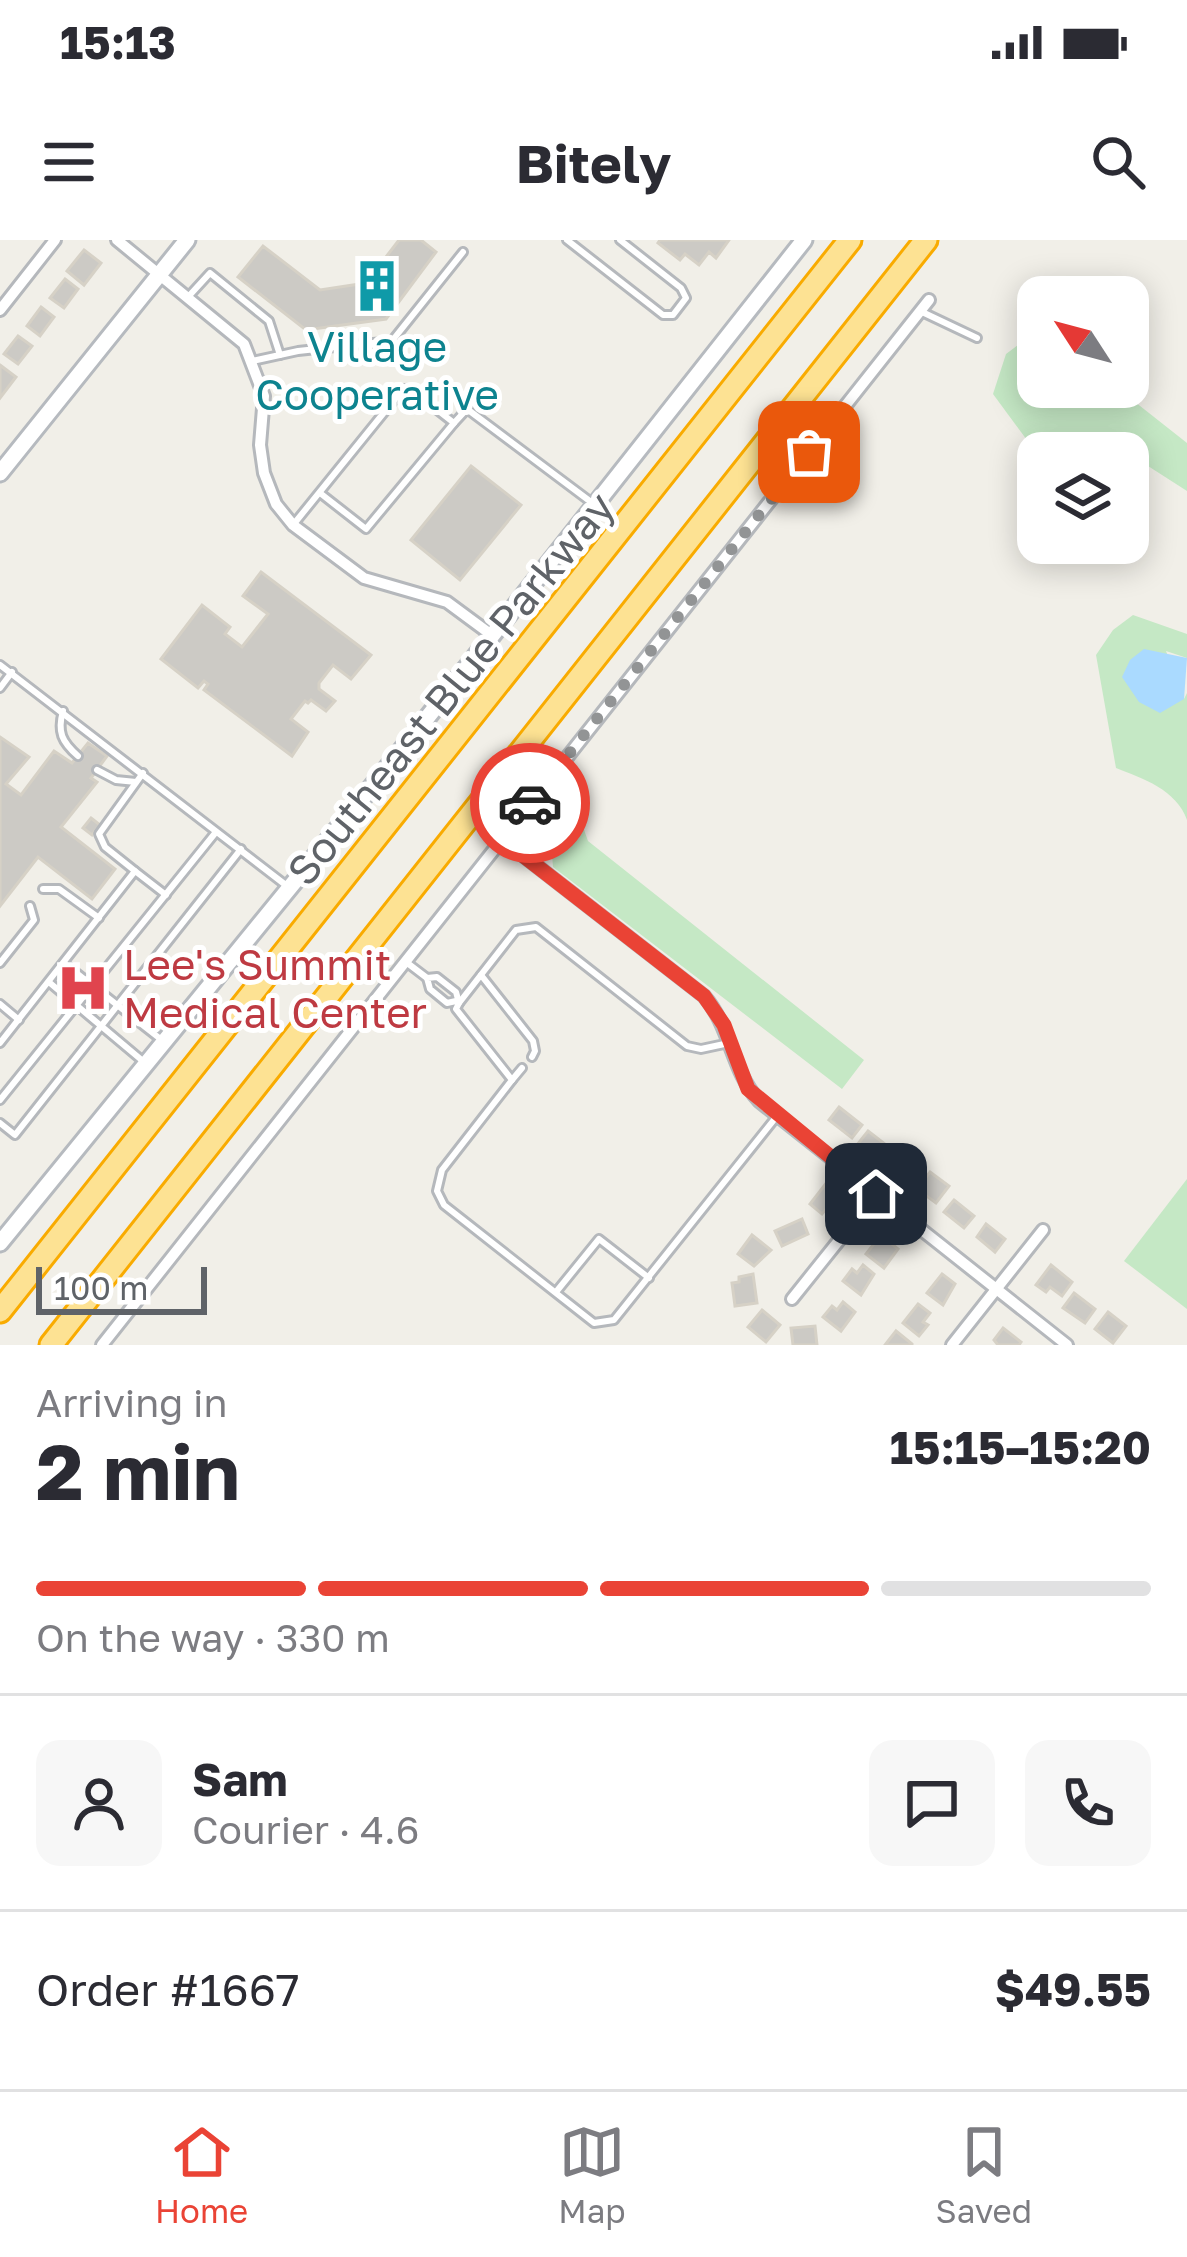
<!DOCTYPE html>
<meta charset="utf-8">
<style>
:root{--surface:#fff;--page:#f7f7f7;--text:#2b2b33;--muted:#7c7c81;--line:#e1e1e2;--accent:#ea4335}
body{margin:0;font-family:"Golos Text",sans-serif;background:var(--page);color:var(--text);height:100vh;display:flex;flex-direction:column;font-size:45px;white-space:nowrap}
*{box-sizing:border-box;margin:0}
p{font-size:39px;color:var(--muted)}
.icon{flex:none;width:66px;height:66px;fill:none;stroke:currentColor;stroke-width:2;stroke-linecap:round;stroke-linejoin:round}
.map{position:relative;height:1105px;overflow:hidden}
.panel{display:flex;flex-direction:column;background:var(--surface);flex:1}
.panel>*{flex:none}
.needle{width:78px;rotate:306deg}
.fabs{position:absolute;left:1017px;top:36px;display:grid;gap:24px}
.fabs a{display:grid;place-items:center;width:132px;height:132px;border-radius:24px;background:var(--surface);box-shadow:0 6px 30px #0003;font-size:60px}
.scale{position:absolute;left:36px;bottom:30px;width:171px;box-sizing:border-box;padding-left:12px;border:6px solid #5f6368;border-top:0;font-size:33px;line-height:42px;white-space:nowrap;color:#5f6368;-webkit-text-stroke:9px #fff;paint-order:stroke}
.pin{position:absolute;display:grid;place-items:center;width:102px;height:102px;color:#fff;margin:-51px;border-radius:24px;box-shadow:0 6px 18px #0006}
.courier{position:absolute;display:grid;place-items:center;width:120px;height:120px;margin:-60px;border:9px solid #ea4335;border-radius:50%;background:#fff;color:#222;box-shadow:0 3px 15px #0007}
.summary em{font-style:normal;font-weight:700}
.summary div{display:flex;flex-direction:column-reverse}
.summary{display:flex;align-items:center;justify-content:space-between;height:204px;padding:0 36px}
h1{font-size:78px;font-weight:700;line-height:90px}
.bar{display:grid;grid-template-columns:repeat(4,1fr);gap:18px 12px;align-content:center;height:144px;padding:0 36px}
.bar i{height:15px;border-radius:9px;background:var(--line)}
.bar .on{background:var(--accent)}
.bar p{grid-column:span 4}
.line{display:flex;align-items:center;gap:30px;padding:0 36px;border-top:3px solid var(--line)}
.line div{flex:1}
.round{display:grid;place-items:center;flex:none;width:126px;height:126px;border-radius:24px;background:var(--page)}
.status{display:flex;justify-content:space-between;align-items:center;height:84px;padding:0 60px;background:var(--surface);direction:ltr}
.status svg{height:33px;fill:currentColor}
header{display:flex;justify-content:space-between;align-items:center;height:156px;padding:0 36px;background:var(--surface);font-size:54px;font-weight:700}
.tab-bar{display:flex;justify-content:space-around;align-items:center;height:168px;border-top:3px solid var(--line);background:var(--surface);font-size:33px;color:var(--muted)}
.tab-bar a{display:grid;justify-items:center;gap:6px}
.tab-bar .on{color:var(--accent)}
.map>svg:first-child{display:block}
</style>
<div class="status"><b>15:13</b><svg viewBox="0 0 49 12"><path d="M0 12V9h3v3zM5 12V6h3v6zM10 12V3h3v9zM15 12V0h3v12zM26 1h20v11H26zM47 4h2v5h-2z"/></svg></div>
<header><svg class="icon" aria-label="menu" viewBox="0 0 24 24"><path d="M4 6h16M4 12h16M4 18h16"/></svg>Bitely<svg class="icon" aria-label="search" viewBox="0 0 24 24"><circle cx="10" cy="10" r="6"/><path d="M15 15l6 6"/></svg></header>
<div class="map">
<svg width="1187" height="1105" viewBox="0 0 1187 1105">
<rect width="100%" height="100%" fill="#f1efe8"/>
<g fill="#c5e8c5">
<polygon points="1038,90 1038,147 1116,147 1187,203 1187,251 1148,226 1128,231 1128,213 1038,215 993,154 1006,114"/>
<path d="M1133 375 1187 394V418L1166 411 1184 459 1187 453V580C1177 550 1142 538 1116 528L1096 415 1113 390Z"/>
<polygon points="564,533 588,601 864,820 842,849 553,627 549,577"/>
<polygon points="1187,939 1187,1069 1124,1021"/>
</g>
<polygon fill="#aadaff" points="1144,409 1187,418 1184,459 1160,473 1139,462 1122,437 1130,420"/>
<g fill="#cccac5" stroke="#d6d1c6" stroke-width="3">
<polygon points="399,0 421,0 436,12 386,79 306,90 238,37 263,6 320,50 366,43"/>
<polygon points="660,0 729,0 716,18 709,12 699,25 685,14 680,20 658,3"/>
<polygon points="84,10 101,23 84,45 67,31"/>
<polygon points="65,39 78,49 64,68 50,58"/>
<polygon points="41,67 54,77 40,96 27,86"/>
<polygon points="18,96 32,106 18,124 4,114"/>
<polygon points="0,125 16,137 0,158"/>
<polygon points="471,226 521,265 460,340 411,300"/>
<polygon points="261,332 371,415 351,439 333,425 319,443 319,449 335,461 326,471 311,460 308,463 305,461 291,479 308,492 292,516 204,450 208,444 204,441 198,448 161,419 202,365 230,387 225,394 242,407 268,374 243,356"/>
<polygon points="0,497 29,517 6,544 21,555 54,511 72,523 88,503 107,516 91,538 97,542 61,587 115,629 92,659 38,617 0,666"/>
<polygon points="91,578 100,585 92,595 83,588"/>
<polygon points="839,867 862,885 852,898 829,880"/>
<polygon points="868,891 890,908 880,922 857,905"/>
<polygon points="901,910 917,922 920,918 924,921 908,943 896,934 900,929 891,923"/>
<polygon points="930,932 949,946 936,963 917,949"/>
<polygon points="827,942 840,952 822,974 810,964"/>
<polygon points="954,960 974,976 964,988 944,972"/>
<polygon points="802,979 808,994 782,1006 775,991"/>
<polygon points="986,984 1005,999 995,1012 977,997"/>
<polygon points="752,995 771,1010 754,1026 738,1014"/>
<polygon points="881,995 898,1009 884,1028 866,1014"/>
<polygon points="863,1025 874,1034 861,1055 843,1041 852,1029 857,1033"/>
<polygon points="1051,1025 1072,1042 1062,1056 1050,1047 1046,1052 1036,1045"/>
<polygon points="753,1034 757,1063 735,1066 732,1043 739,1042 739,1037"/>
<polygon points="942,1034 955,1044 943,1065 927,1053"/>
<polygon points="1074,1053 1095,1069 1085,1083 1063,1068"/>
<polygon points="843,1062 855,1072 841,1091 823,1077 832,1066 837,1070"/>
<polygon points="918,1064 930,1073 923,1082 928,1085 919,1096 903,1083"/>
<polygon points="762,1070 780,1085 766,1102 748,1087"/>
<polygon points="1108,1072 1126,1086 1113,1103 1095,1089"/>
<polygon points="815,1086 817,1105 793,1105 791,1088"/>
<polygon points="1003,1088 1021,1102 1019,1105 998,1105 994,1100"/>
<polygon points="896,1091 912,1104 912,1105 885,1105"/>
</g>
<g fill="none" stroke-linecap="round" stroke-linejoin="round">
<g stroke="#b5b8bc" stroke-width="12">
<g id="lane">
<polyline points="567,0 663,75 673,75 686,58 681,48 620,0"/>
<polyline points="188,57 210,33 269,81 280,115"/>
<polyline points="920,71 977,98"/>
<polyline points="252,121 298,111 392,101 463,12"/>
<polyline points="320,253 366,289 454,183"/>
<polyline points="293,285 403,149 413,151 454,183 467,169 595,265"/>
<polyline points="0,425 287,646"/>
<polyline points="0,448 12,432"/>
<path d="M63 471C57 492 62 502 78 516"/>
<polyline points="97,530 116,540 136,542"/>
<polyline points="135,631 105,607 99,594 143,533"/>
<polyline points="43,649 59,649 99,678"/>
<polyline points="406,722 427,738"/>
<polyline points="0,723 34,680 30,666"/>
<polyline points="65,724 163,801"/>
<polyline points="481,735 533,801 535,811 532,817"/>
<polyline points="50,743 144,822"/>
<polyline points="456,761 447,763 430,749 427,738 437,737 456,752 459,763 456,769 512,840 442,930 437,951 444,965 594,1083 614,1080 777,876"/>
<polyline points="459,763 516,690 536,687 687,806 701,809 729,803"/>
<polyline points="0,764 19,780"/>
<polyline points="0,803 135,631 166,655"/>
<polyline points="512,840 522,828"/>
<polyline points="0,860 216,592"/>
<polyline points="0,883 15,895 241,609"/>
<polyline points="556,1052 599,999 649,1038"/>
</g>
</g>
<g stroke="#b5b8bc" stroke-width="16">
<g id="street">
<polyline points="117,0 244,104 264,156 260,205 264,233 276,264 293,285 364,338 447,362 493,396"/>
<polyline points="0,70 55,0"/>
<path d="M502 599 704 756C731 787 731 830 759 861L1067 1105"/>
<polyline points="792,1059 876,954"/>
<polyline points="102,1105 929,60"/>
<polyline points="952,1105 1043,990"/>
</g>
</g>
<g stroke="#b6babf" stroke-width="21">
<g id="secondary">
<polyline points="0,233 187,0"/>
<polyline points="0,1003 397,516 804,0"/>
</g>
</g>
<g stroke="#f9ab00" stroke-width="27">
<g id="highway">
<polyline points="0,1071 850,0"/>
<polyline points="51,1105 926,0"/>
</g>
</g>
<use href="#lane" stroke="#fff" stroke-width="6"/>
<use href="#street" stroke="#fff" stroke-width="10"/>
<use href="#secondary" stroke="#fff" stroke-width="15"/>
<use href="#highway" stroke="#fde293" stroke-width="21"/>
</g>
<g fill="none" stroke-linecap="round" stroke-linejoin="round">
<polyline stroke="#929495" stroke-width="12" stroke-dasharray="0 21.6" points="530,563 809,212"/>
<polyline stroke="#ea4335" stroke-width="15" points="530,563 502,599 704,756 724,785 748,849 876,954"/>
</g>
<defs>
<g id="building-bare" transform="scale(4.14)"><path d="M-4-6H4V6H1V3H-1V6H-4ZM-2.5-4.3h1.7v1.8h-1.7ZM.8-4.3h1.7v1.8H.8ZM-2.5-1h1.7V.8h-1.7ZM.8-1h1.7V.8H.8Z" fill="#0f9aa8" stroke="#fff" stroke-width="2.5" paint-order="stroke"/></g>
<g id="hospital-bare" transform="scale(4.14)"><path d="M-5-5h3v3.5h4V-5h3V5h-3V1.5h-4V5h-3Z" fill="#e0444e" stroke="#fff" stroke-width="2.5" paint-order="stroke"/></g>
</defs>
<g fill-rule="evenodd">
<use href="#building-bare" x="377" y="46"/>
<use href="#hospital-bare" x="83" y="748"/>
</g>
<g text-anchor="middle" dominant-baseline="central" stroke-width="10" stroke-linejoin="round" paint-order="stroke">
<g font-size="42" fill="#0d838f" stroke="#fff">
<text x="377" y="106">Village<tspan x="377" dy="48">Cooperative</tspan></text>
</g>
<g font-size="42" fill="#5f6368" stroke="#fff">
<text transform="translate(450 448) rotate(-51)">Southeast Blue Parkway</text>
</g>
<g font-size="42" fill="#be3a42" stroke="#fff" text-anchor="start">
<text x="123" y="724">Lee's Summit<tspan x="123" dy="48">Medical Center</tspan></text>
</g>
</g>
</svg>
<div class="fabs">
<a><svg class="needle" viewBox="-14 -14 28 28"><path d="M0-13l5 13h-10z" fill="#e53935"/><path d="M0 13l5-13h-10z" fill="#7c7c81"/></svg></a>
<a><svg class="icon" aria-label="layers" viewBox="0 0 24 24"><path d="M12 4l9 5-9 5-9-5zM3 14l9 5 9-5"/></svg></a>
</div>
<div class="scale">100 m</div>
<div class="pin" style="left:809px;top:212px;background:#ea580c"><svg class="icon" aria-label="bag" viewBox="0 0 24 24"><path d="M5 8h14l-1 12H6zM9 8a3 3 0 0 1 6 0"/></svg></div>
<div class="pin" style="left:876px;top:954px;background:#1f2937"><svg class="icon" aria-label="home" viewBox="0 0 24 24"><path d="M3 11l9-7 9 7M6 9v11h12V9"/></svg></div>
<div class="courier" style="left:530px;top:563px"><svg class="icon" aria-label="car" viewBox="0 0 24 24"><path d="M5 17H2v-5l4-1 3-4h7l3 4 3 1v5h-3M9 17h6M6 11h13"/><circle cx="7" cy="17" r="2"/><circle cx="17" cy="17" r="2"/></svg></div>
</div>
<section class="panel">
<div class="summary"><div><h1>2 min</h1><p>Arriving in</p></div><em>15:15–15:20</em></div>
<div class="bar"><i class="on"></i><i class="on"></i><i class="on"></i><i></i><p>On the way · 330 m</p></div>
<div class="line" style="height:216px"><a class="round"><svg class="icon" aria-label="person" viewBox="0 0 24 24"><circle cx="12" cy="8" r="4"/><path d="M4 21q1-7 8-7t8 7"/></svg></a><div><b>Sam</b><p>Courier · 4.6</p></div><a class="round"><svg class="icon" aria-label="chat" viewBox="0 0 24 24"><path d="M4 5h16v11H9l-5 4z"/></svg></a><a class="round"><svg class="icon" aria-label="phone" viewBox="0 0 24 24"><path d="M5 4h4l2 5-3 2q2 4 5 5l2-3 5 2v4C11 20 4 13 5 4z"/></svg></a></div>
<div class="line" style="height:156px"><div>Order #1667</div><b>$49.55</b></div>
</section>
<nav class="tab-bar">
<a class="on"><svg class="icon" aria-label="home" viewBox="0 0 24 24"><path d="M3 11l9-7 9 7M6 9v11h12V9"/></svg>Home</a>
<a><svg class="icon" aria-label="map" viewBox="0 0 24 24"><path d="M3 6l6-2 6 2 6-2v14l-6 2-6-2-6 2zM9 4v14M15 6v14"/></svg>Map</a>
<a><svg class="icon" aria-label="saved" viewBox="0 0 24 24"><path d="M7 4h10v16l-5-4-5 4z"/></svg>Saved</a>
</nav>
